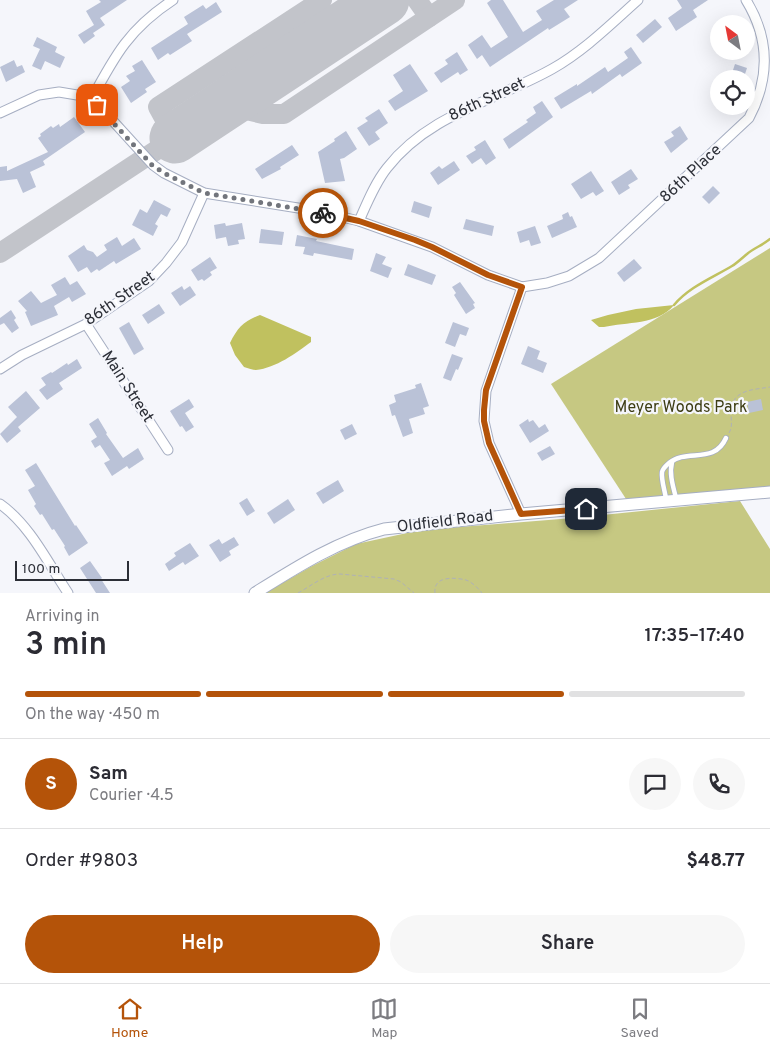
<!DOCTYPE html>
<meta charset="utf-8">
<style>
:root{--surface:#fff;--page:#f7f7f7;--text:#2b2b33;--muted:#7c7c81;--line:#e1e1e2;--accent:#b45309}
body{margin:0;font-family:Overpass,sans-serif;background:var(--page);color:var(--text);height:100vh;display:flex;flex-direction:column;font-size:19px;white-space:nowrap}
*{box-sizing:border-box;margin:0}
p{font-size:16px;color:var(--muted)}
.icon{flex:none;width:28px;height:28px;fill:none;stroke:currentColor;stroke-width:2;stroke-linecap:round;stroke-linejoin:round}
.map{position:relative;height:593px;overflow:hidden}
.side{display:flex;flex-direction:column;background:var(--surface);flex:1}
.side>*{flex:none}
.needle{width:32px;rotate:328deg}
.controls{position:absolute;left:710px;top:15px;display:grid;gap:10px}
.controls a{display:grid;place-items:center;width:45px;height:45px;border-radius:50%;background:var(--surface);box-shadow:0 5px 20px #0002;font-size:25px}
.scale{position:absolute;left:15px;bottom:12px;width:114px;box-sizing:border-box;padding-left:5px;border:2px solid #2c2f37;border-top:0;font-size:14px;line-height:18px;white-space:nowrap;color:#2c2f37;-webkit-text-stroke:4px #f5f6fb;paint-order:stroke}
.pin{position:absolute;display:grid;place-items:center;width:42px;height:42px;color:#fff;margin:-21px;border-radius:10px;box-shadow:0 2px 8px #0006}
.courier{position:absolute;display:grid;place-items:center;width:50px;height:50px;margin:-25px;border:4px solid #b45309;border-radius:50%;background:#fff;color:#222;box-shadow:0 1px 6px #0007}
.overview em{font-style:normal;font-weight:600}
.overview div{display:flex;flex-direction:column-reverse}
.overview{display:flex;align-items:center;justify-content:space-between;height:85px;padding:0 25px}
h1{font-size:32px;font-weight:600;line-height:38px}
.bar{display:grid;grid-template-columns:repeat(4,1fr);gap:8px 5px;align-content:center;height:60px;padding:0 25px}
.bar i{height:6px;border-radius:4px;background:var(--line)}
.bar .on{background:var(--accent)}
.bar p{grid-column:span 4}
.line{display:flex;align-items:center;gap:12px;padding:0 25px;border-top:1px solid var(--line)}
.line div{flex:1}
.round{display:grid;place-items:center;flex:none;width:52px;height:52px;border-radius:26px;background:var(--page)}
.primary-button{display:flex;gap:10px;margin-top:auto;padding:10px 25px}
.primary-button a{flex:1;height:58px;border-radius:30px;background:var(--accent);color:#fff;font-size:20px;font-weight:600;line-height:58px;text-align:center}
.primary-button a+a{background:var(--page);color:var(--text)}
.menu{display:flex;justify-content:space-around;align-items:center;height:70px;border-top:1px solid var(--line);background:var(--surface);font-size:14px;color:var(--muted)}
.menu a{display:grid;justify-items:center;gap:2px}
.menu .on{color:var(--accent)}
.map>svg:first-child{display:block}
</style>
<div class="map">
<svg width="770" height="593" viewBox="0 0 770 593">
<rect width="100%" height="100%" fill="#f5f6fb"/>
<g fill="#c6c882">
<polygon points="770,248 770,488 628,502 551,384"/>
<polygon points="740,501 770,549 770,593 265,593 312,566 356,544 421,530 573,518"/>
</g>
<g fill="#c0c15f">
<path d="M674 305C658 325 626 322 604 327H599L591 320 608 315 636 309Z"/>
<path d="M260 315 311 337V342C296 353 276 368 256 370 253 370 248 368 244 367L235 355 230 343C238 327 244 321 260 315Z"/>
</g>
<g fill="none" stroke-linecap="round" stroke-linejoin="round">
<path stroke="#c0c15f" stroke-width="2.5" d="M674 305C689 287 712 278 732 266 737 263 742 258 747 254 754 248 763 245 770 239"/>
<g stroke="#c2c4ca" stroke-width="20">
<polyline points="417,0 429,17"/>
<polyline points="225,105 263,114 284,114 455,0"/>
<polyline points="0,253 175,138 158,107 322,0"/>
</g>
<polyline stroke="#c2c4ca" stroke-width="51" points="175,138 384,0"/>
</g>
<g fill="#bac2d7">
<polygon points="99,0 127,0 100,18 105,25 93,33 95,36 84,44 78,35 94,25 86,11 101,2"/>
<polygon points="491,0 503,0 523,32 542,20 536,11 554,0 578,0 564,9 570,17 549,30 548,28 490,67 482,55 477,59 468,45 482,35 491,48 508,37 487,3"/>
<polygon points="677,0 708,0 693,10 697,17 676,31 668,18 682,8"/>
<polygon points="216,2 222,12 187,34 192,41 170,55 168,53 158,60 151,48 188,24 184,17 203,5 206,9"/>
<polygon points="655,19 662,27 643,43 636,35"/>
<polygon points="37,37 57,47 55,52 65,57 60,68 45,61 41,70 32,66 40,49 33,46"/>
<polygon points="631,47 642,63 622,77 620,74 592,94 591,91 561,109 554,98 577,84 577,86 605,67 608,72 628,58 624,52"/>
<polygon points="457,52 468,70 460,75 458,72 441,83 434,73 448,64 445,60"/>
<polygon points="14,60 17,67 22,65 25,72 6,82 0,67"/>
<polygon points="142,60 156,82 145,89 147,92 131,103 121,87 130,81 126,76 135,71 132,66"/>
<polygon points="410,64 428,91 395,111 388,101 403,91 393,75"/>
<polygon points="735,64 747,68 744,77 747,79 730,79 727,77 729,71 732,73"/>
<polygon points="542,101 553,117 509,149 503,139 528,122 526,120 536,113 533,107"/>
<polygon points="379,109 388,123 375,132 380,139 369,146 357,128 368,121 365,118"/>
<polygon points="74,117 85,132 43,161 45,165 30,172 36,187 23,193 17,179 0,181 0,167 7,166 7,171 48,152 38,138 41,136 40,134 51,126 53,128 59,124 60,127"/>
<polygon points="680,126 688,139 671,153 664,142 674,136 671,132"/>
<polygon points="346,131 357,149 344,158 340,159 345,181 325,183 318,152 335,141 334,139"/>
<polygon points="485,140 496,158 486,165 481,158 472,164 466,156 476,150 474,147"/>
<polygon points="292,145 299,155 280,167 281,169 262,179 255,169"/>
<polygon points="454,161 460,170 438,185 430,173 439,166 442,169"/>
<polygon points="631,169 638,179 628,185 630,188 619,195 611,182"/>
<polygon points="591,171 604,191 596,196 593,192 581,199 571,184"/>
<polygon points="713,186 720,193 709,204 702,197"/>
<polygon points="154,200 171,209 167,217 161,214 155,224 158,226 153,236 132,225 140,209 147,213"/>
<polygon points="414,201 432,207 429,218 411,212"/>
<polygon points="568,212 570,217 572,216 577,227 552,238 547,226 563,219 562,215"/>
<polygon points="466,219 494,226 492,236 463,229"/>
<polygon points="225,223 226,226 242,223 245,239 238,240 239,244 228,246 226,237 216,239 214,225"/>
<polygon points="535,226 541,243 531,246 529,240 520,243 517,232"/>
<polygon points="261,229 284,232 282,245 259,243"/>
<polygon points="297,235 317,239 316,241 354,249 352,260 314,253 313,256 303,254 305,247 295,246"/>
<polygon points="117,237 122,246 134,238 141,249 116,264 114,261 99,271 97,269 91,273 87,267 78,272 68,256 84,245 87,250 93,252 97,257 107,250 104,245"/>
<polygon points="376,253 386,257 382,264 392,268 388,278 370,271"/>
<polygon points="210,257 217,268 210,272 212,275 204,281 202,279 198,281 191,270"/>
<polygon points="634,259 642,268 624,282 617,273"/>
<polygon points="408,264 436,275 432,285 404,275"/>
<polygon points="65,277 70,285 77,281 86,294 72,302 69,297 54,306 58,315 31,326 25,312 27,311 18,301 31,291 41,303 57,295 51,285"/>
<polygon points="460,282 475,303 473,304 475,308 466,314 454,295 456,293 452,287"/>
<polygon points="182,286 184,290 190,286 196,295 180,306 171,293"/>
<polygon points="159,304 165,313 148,324 142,315"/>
<polygon points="11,310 16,318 14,320 19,328 12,333 4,323 0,325 0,318"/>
<polygon points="129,322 144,349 134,355 119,328"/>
<polygon points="453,322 469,328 466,336 460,334 455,347 445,343"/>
<polygon points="528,346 540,351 537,359 547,363 543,373 521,364"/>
<polygon points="452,354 463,358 458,370 456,369 451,381 443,378"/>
<polygon points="77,359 82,368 59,383 63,389 47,400 39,390 46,385 41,378 51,372 52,373 67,363 68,365"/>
<polygon points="421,383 429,406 423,408 425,414 409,419 413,433 403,437 395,415 392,416 389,405 396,402 394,395 416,388 415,385"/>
<polygon points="26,391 40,408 18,427 21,431 7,443 0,434 17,417 8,407"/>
<polygon points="189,399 194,407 185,413 194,427 186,432 182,426 180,427 170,411"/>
<polygon points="761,399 763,410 749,413 747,402"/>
<polygon points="98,418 107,433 106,434 123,458 138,448 144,459 129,469 127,466 112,476 104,463 110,460 100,445 95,448 91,441 97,437 89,424"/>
<polygon points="528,419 529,422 533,420 539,428 545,424 549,431 530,443 519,425"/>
<polygon points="352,424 357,434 345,440 340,430"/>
<polygon points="550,446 555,454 542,461 537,453"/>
<polygon points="36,463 75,526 76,525 88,543 69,556 64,547 65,546 54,529 52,530 42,514 40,515 34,506 36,504 28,490 35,486 25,470"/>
<polygon points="338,480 344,491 323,504 316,493"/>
<polygon points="247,498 255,511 247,516 239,503"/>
<polygon points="288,499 295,510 274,524 267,513"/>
<polygon points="234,537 239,545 229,551 231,555 220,562 209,545 219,539 222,544"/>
<polygon points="190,543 199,556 185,565 183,562 169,571 165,564 176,556 174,553"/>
<polygon points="90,561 102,578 101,579 110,593 96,593 80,568"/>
</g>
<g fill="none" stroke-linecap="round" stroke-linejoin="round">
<g stroke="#a6aec2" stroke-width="6">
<g id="service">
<path d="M672 462C669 474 673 486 676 498"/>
<path d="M666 499C665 491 661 480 662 472 663 468 667 465 669 463 687 448 714 465 726 438"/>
</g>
</g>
<g stroke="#a6aec2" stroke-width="11">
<g id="minor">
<path d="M91 100C115 55 130 28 173 0"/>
<path d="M0 113 39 95 59 92 77 95 91 100 102 109 153 165 164 173 204 193 317 211 359 221 432 247 488 275 522 287 547 283 569 276 599 258 749 118C770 78 770 39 746 0"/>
<path d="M359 221C367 203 375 183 387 168 429 114 495 101 552 69 584 51 611 24 638 0"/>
<polyline points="86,324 168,450"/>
<polyline points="0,369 22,355 86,324 149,281 166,263 182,242 204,193"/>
<path d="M0 504C30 525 48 563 68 593"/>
<polyline points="521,514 489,443 484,421 486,391 522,287"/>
</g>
</g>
<g stroke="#a6aec2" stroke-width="13">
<path id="tertiary" d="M255 593C295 568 337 541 384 529L521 514 770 492"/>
</g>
<g stroke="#afb1b7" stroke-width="1" stroke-dasharray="4 2.5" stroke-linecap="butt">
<path d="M729 433C733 426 731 420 731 413 731 389 753 390 770 387"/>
<path d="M298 593C311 586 325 574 340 574L394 579 401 582 414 593"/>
<path d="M435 593C433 576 454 577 466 580 472 582 478 588 482 593"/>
</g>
<use href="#service" stroke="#fff" stroke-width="4.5"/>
<use href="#minor" stroke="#fff" stroke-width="9"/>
<use href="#tertiary" stroke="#fff" stroke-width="11"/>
</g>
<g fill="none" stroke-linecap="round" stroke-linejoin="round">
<polyline stroke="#72757c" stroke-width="5" stroke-dasharray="0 9" points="97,105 152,165 164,173 204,193 323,213"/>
<polyline stroke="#b45309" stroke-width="6" points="323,213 359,221 415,240 432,247 488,275 522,287 486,390 484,410 484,421 489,443 521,514 586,509"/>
</g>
<g text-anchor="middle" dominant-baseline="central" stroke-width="4.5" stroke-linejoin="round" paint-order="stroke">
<g font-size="16" fill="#2c2f37" stroke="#f5f6fb">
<text transform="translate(487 100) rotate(-25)">86th Street</text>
<text transform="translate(691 174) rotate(-43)">86th Place</text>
<text transform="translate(120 299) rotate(-35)">86th Street</text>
<text transform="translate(127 387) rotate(57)">Main Street</text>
<text transform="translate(445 522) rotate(-7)">Oldfield Road</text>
</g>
<g font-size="16" fill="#3d3d14" stroke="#f5f6fb">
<text x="681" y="408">Meyer Woods Park</text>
</g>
</g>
</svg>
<div class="controls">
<a><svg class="needle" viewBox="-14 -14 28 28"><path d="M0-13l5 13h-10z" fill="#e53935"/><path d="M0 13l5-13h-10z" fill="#7c7c81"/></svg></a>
<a><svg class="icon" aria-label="locate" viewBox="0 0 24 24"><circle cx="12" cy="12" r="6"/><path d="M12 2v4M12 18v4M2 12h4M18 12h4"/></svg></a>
</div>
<div class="scale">100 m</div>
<div class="pin" style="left:97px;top:105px;background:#ea580c"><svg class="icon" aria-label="bag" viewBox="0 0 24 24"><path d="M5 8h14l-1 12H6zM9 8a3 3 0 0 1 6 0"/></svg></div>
<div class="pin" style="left:586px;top:509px;background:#1f2937"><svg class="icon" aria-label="home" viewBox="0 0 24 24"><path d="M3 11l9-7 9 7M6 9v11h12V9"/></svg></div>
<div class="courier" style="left:323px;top:213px"><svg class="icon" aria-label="bike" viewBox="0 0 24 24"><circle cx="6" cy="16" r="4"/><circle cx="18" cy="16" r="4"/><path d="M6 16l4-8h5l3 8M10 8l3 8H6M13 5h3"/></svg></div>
</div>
<section class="side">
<div class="overview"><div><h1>3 min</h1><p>Arriving in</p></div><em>17:35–17:40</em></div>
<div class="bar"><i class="on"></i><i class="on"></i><i class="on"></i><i></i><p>On the way · 450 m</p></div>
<div class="line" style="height:90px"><b class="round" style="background:var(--accent);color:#fff">S</b><div><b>Sam</b><p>Courier · 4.5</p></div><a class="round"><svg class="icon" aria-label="chat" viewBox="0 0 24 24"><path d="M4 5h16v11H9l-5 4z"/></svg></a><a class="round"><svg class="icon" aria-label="phone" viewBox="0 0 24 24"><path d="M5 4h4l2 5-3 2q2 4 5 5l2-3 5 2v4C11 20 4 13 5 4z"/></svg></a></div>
<div class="line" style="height:65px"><div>Order #9803</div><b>$48.77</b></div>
<div class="primary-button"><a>Help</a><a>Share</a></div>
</section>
<nav class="menu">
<a class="on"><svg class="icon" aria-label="home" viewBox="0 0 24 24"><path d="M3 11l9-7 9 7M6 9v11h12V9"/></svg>Home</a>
<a><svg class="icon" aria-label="map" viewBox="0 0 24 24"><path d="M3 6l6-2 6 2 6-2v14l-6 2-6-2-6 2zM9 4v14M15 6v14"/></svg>Map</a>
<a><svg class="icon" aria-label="saved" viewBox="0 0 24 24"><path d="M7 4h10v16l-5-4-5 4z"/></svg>Saved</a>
</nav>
